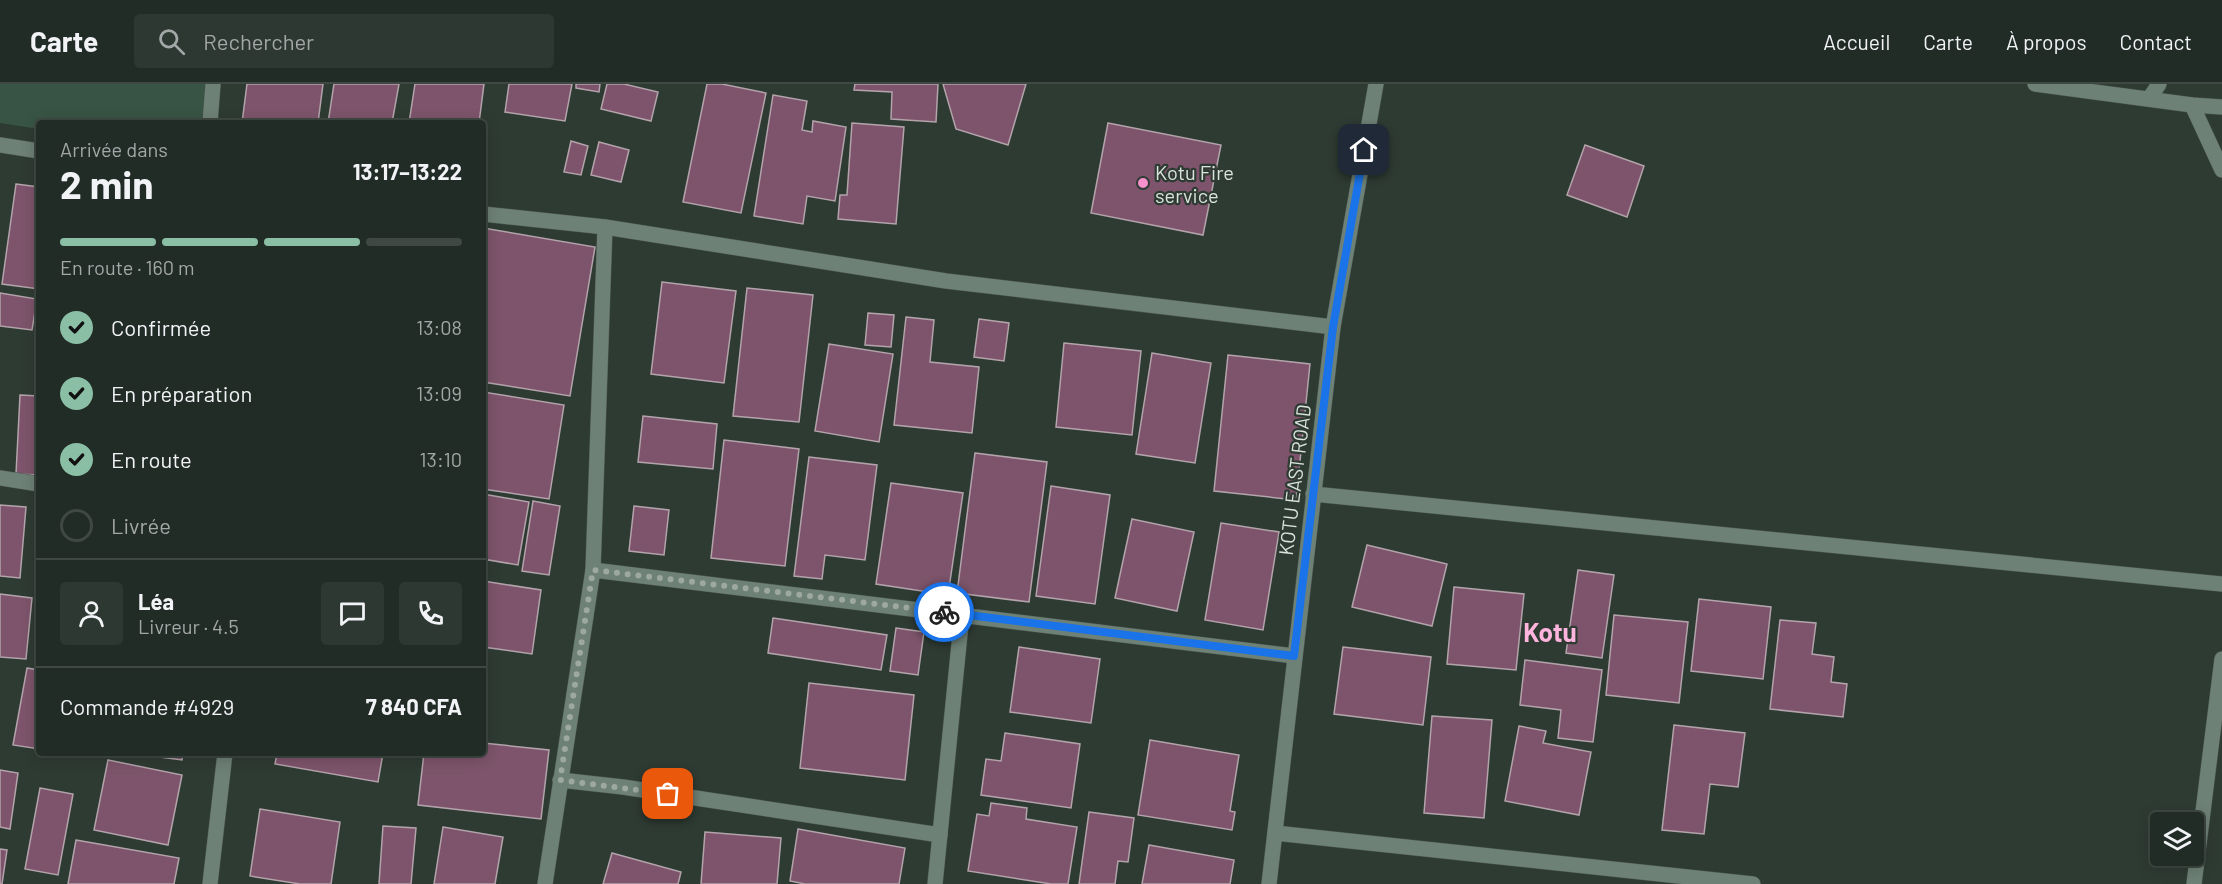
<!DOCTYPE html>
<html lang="fr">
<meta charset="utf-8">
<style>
:root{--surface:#222c26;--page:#2e3832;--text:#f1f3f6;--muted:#a2a7a7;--line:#3f4843;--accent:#8abfa5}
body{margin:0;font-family:Barlow,sans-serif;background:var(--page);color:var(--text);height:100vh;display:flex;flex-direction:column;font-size:22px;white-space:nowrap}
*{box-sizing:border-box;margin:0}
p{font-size:20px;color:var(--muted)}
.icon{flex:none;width:33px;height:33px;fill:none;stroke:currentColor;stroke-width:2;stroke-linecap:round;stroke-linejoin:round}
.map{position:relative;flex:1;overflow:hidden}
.drawer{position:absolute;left:36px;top:36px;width:450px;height:636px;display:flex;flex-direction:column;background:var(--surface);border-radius:6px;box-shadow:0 3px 15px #0003,0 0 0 2px var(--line)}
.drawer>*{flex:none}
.fabs{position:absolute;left:2150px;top:728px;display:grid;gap:12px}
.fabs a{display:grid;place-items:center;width:54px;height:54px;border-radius:6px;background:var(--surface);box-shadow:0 3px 15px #0003,0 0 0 2px var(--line);font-size:30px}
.pin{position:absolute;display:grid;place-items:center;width:51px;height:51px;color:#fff;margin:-26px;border-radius:12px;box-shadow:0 3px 9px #0006}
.courier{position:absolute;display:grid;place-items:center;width:60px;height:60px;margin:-30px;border:4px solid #1a73e8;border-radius:50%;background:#fff;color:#222;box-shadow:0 2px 8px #0007}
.overview em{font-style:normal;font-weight:700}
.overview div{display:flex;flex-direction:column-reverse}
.overview{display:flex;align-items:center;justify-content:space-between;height:102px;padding:0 24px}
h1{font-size:39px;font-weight:700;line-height:45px}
.bar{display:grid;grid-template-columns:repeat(4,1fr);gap:9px 6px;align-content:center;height:72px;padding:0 24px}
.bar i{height:8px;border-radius:4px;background:var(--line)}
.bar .current{background:var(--accent)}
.bar p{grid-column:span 4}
.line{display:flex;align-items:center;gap:15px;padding:0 24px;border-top:2px solid var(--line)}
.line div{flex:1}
.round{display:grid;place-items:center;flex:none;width:63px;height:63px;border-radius:6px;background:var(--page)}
ol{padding:0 24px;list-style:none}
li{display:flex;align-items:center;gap:18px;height:66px}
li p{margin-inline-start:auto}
li .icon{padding:6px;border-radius:50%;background:var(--accent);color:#111;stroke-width:4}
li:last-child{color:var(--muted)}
li i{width:33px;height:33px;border:3px solid var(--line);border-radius:50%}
header{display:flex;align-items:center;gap:36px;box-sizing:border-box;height:84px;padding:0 30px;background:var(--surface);border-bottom:2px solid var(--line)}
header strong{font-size:28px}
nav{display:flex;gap:33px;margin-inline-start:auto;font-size:21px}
.search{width:420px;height:54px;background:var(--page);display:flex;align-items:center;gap:15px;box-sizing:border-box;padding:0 21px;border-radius:6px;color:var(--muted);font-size:22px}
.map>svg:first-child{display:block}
</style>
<header>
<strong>Carte</strong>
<div class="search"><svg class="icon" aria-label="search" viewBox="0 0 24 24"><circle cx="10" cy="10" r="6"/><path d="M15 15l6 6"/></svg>Rechercher</div>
<nav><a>Accueil</a><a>Carte</a><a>À propos</a><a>Contact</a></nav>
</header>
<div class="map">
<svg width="2222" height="800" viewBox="0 0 2222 800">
<rect width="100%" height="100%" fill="#2e3b33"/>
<polygon fill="#385444" points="0,0 205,0 204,39 39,39 39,45 0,39"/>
<g fill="#7d546b" stroke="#b3a3ab" stroke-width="1.5">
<polygon points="247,0 323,0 318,39 242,39"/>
<polygon points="334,0 399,0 392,39 328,39"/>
<polygon points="415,0 484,0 479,39 409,39"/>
<polygon points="509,0 572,0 565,37 505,28"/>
<polygon points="576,0 600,0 599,8 576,4"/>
<polygon points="607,0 624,0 658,8 651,37 601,25"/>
<polygon points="707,0 722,0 766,9 741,129 683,118"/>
<polygon points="855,0 938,0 936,38 891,35 892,8 854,6"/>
<polygon points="943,0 1026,0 1008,61 956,45"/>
<polygon points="773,11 807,17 802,46 812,48 813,37 846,43 835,117 807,112 803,140 754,132"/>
<polygon points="852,39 904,43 896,140 838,135 840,111 847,111"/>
<polygon points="1108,39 1221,61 1203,151 1091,129"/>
<polygon points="571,57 588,62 581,91 564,88"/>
<polygon points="599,58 629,66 621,98 591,91"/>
<polygon points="1585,61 1644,82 1627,133 1567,111"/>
<polygon points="16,100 39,103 39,205 2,200"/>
<polygon points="483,144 595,163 570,312 483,298"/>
<polygon points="662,198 736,207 724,299 651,290"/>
<polygon points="747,204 813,211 799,338 733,332"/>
<polygon points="0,209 37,215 32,246 0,242"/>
<polygon points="868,229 894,231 891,263 865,261"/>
<polygon points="906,233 934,236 930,278 979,283 972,349 894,341"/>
<polygon points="979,235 1009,239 1004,277 974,273"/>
<polygon points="1064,259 1141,267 1132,351 1056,343"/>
<polygon points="829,260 893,270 879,358 815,347"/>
<polygon points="1152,269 1211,279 1195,379 1136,370"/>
<polygon points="1228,271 1310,280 1296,416 1214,407"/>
<polygon points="483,308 564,321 549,415 483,405"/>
<polygon points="20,311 39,312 39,391 16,390"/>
<polygon points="643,332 717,340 713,385 638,378"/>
<polygon points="724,356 799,365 785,482 711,474"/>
<polygon points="975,369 1047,378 1029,518 957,509"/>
<polygon points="809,373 877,381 865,476 825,471 822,495 794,492"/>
<polygon points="891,399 963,409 948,511 876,500"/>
<polygon points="1051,402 1110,411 1095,520 1036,512"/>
<polygon points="483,410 529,418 518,481 483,475"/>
<polygon points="533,417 560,422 549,491 522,487"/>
<polygon points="0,421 26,423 20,494 0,492"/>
<polygon points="634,422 669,426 664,471 629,467"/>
<polygon points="1132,435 1194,448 1177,527 1115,514"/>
<polygon points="1221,439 1279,448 1263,546 1205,536"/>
<polygon points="1367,461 1447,480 1432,542 1352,523"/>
<polygon points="1578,486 1614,491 1602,574 1566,569"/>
<polygon points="483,497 541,506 532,570 483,563"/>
<polygon points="1454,503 1524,510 1516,586 1447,580"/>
<polygon points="0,510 32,514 26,575 0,573"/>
<polygon points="1699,515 1771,523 1763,595 1691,587"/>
<polygon points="1614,531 1688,538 1679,619 1606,611"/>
<polygon points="773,534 887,551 881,586 768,569"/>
<polygon points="1780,536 1816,539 1812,570 1834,573 1831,598 1847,600 1843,633 1770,625"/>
<polygon points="896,544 924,548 918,591 890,587"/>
<polygon points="1019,563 1100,575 1091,639 1010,628"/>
<polygon points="1343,563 1431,573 1423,641 1334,630"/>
<polygon points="1525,576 1602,586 1593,658 1558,654 1561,626 1520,621"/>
<polygon points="27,584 39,586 39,665 13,661"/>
<polygon points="809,599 914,611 905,696 800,684"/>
<polygon points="1432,632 1492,636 1484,734 1424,729"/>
<polygon points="1674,641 1745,649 1738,703 1710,700 1704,750 1662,746"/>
<polygon points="1519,642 1546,647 1543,659 1591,668 1579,731 1505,717"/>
<polygon points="1005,649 1080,660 1071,724 981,711 986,675 1001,677"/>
<polygon points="1150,656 1239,671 1230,727 1235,728 1232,746 1138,731"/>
<polygon points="483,659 549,666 541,735 418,721 424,669 483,669"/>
<polygon points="128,669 183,669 182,676"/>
<polygon points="277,669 383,669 378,698 275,680"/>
<polygon points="108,676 182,691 168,761 94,746"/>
<polygon points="0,686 18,689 10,745 0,743"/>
<polygon points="40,704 73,710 58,791 25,785"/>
<polygon points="991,719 1027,724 1026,735 1077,743 1068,800 1051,800 968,787 977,730 989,732"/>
<polygon points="260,725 340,738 331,800 300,800 250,792"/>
<polygon points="1089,728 1134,734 1128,778 1118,777 1115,800 1079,800"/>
<polygon points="383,742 416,744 411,800 379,800"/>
<polygon points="443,743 503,753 495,800 434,800"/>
<polygon points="798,745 905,764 899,800 805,800 790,797"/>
<polygon points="705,748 781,754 777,800 701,800"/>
<polygon points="76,756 179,774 174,800 68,800"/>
<polygon points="1149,761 1234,776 1230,800 1142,800"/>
<polygon points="0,765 7,766 2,800 0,800"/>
<polygon points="612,769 681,788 678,800 603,800"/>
</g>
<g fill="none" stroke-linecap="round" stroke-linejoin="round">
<g stroke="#4d5952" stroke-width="16">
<g id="minor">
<polyline points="2035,0 2192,21 2222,23"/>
<polyline points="2149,15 2159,0"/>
<polyline points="2192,21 2222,86"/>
<polyline points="210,39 213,0"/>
<polyline points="0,61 39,67"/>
<polyline points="483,130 605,143 946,197 1333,243"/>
<polyline points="0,394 39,400"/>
<polyline points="1313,410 2222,500"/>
<polyline points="593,486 1294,572"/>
<polyline points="560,696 623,703 940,751"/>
<polyline points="1275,749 1753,800"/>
<polyline points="210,800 225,669"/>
<polyline points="545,800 593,486 605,143"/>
<polyline points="935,800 962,530"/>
<polyline points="1269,800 1333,243 1376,0"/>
<polyline points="2194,800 2222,575"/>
</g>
</g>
<use href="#minor" stroke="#6e8176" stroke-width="15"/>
</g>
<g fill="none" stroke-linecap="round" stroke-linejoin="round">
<polyline stroke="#9ea8a2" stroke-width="6" stroke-dasharray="0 10.8" points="668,710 560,696 593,486 944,528"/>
<polyline stroke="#1a73e8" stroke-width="8" points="944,528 1294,572 1333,243 1364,66"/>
</g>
<circle fill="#f890cc" stroke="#2e3b33" stroke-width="2" cx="1143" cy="99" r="6"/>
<g text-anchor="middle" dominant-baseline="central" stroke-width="4.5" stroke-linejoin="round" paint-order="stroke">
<g font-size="20" fill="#dbe3de" stroke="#2e3b33" text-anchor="start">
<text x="1155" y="88">Kotu Fire<tspan x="1155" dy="23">service</tspan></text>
</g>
<g font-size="20" fill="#dbe3de" stroke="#2e3b33">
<text transform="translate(1294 396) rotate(-83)">KOTU EAST ROAD</text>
</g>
<g font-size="26" font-weight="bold" fill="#feb4dd" stroke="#2e3b33">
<text x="1550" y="547">Kotu</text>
</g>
</g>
</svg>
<div class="fabs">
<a><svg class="icon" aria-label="layers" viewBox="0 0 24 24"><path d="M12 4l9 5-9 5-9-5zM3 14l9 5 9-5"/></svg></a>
</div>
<div class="pin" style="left:668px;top:710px;background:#ea580c"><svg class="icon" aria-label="bag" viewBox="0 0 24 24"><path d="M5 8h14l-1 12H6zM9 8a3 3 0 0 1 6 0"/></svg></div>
<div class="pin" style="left:1364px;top:66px;background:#1f2937"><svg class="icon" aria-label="home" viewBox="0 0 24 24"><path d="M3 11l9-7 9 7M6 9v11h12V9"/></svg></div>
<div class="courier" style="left:944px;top:528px"><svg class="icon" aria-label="bike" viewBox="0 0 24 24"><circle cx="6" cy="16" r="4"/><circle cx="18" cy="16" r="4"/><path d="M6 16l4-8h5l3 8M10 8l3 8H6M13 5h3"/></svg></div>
<section class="drawer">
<div class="overview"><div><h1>2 min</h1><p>Arrivée dans</p></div><em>13:17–13:22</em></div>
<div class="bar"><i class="current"></i><i class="current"></i><i class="current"></i><i></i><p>En route · 160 m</p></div>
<ol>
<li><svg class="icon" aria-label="check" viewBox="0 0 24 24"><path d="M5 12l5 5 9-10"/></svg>Confirmée<p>13:08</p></li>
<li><svg class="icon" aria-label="check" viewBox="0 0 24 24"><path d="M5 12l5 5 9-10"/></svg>En préparation<p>13:09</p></li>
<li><svg class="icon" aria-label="check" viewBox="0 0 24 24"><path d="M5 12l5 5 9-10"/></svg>En route<p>13:10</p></li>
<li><i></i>Livrée</li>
</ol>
<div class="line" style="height:108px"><a class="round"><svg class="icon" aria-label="person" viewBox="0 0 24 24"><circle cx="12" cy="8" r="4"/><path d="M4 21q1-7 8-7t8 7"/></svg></a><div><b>Léa</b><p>Livreur · 4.5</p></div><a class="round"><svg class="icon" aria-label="chat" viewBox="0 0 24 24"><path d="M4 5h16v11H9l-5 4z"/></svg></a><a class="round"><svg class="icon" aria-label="phone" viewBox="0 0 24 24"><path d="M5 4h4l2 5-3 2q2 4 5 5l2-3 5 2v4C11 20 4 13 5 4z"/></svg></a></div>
<div class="line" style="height:78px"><div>Commande #4929</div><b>7 840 CFA</b></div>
</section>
</div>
